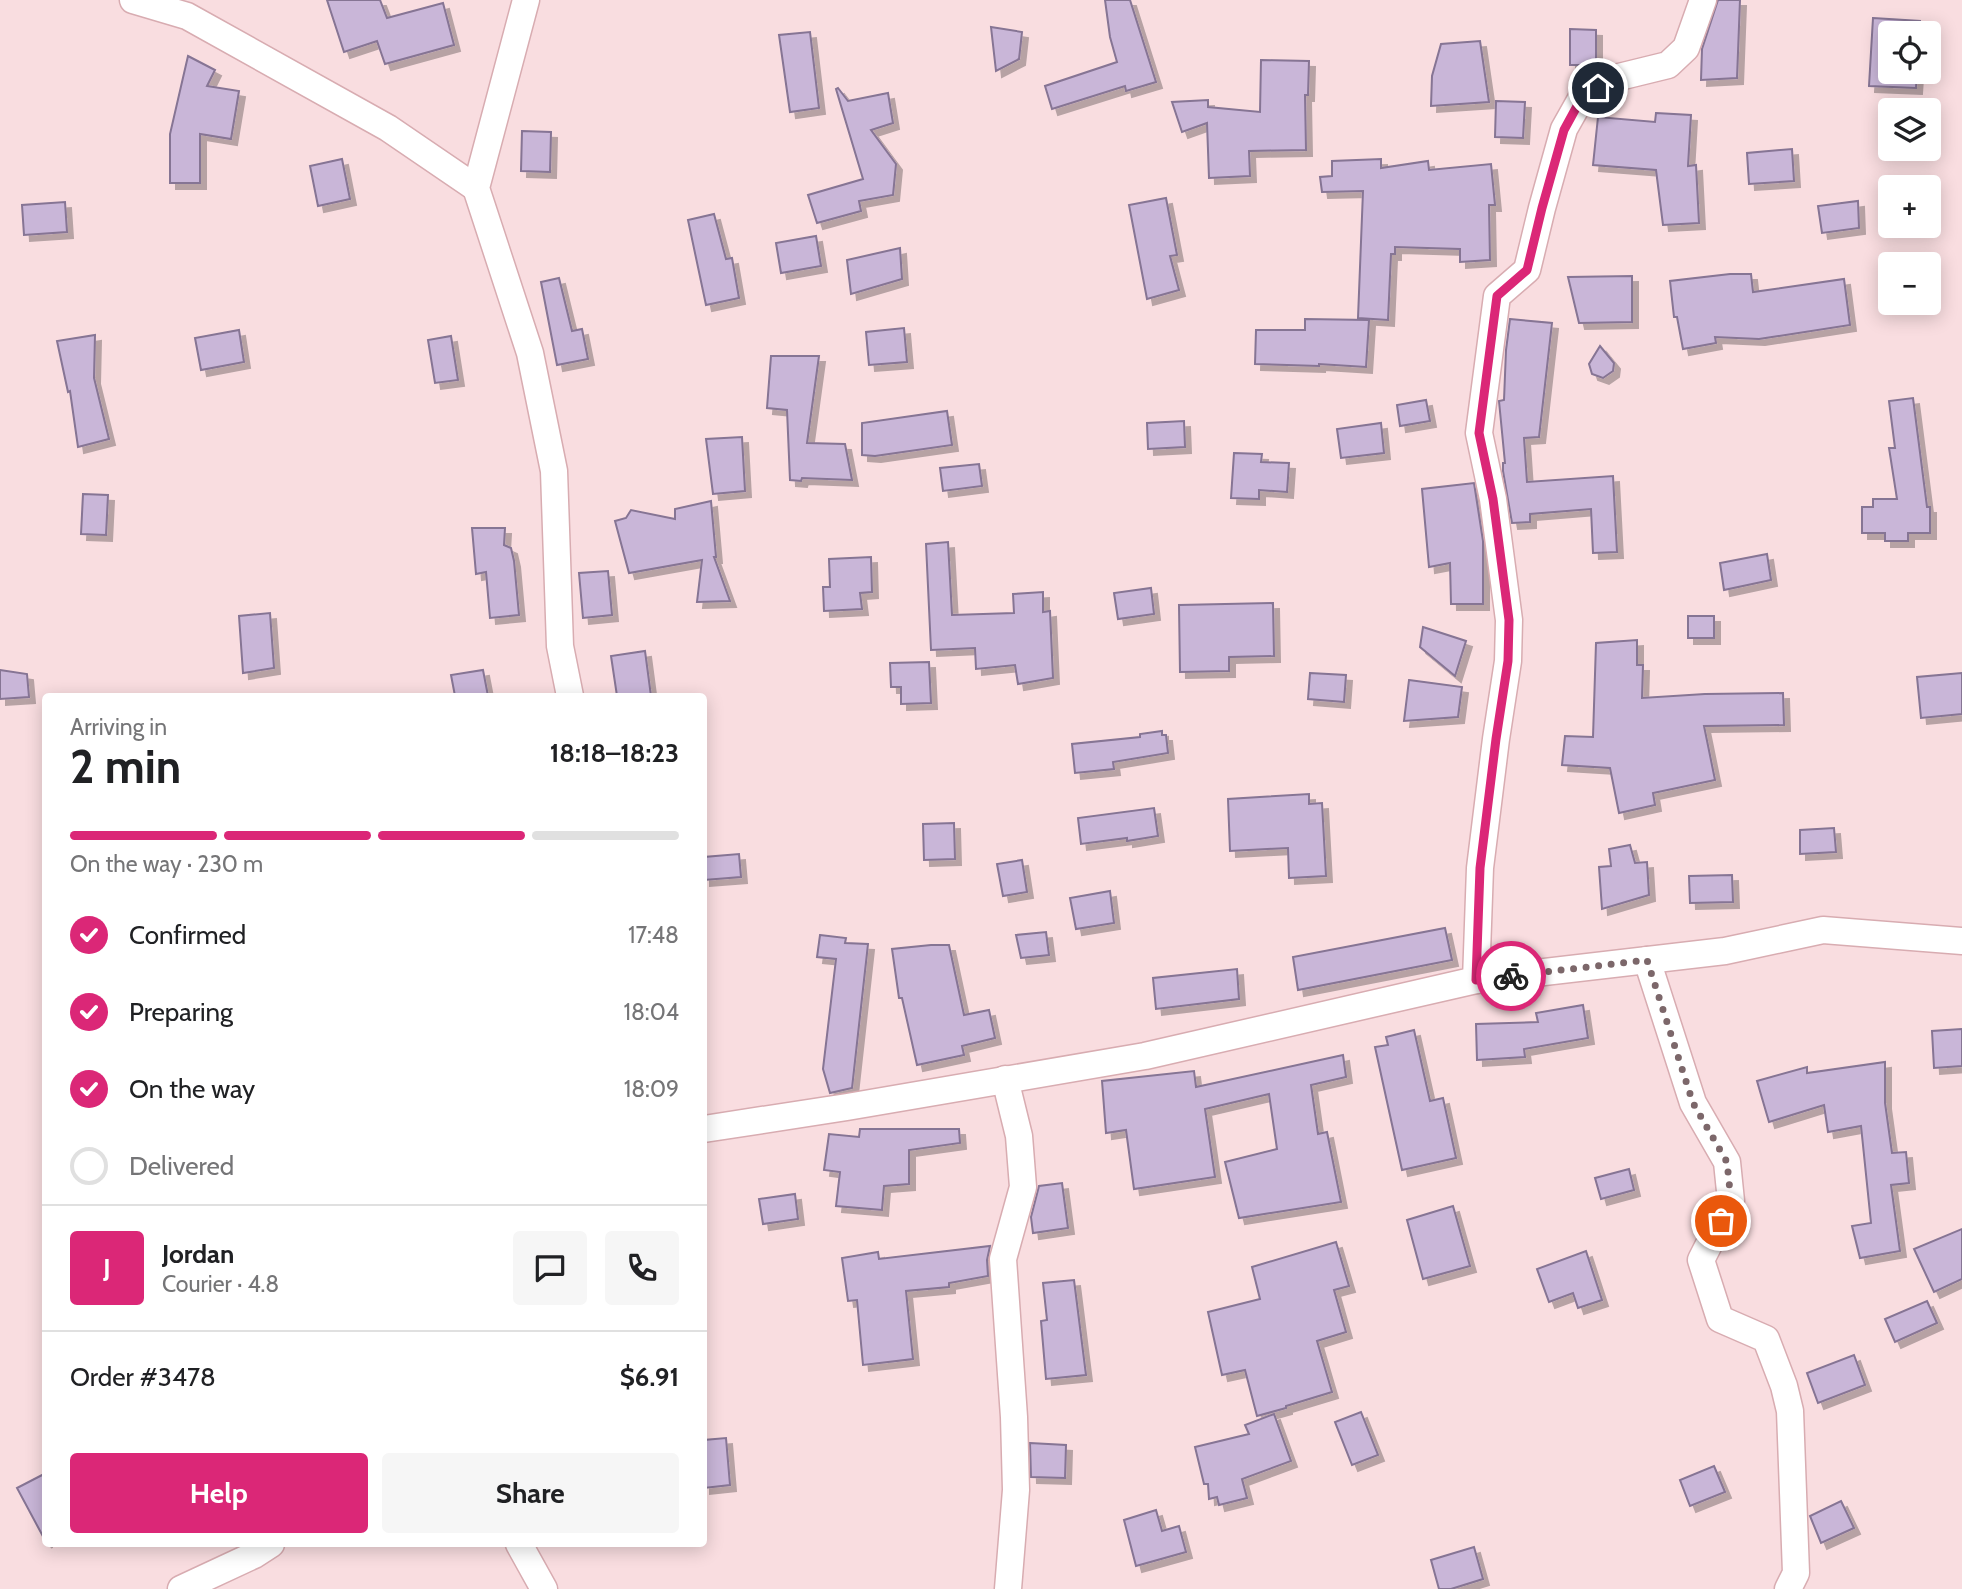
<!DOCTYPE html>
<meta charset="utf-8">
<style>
:root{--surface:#fff;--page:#f6f6f6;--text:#202124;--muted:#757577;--line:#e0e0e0;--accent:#db2777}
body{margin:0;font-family:Cabin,sans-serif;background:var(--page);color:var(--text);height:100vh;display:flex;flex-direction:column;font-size:26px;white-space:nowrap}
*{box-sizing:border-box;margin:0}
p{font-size:23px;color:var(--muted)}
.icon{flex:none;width:38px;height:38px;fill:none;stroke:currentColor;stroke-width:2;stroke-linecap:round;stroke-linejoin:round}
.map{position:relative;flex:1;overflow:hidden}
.panel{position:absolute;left:42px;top:693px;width:665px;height:854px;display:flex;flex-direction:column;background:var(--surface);border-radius:7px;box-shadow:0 4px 18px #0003}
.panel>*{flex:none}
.buttons{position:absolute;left:1878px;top:21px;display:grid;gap:14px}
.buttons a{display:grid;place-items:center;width:63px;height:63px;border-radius:7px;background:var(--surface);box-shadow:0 4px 18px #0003;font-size:35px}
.pin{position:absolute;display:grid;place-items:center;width:60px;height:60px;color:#fff;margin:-30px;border:4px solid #fff;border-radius:50%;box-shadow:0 2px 7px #0007}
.courier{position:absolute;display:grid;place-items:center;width:70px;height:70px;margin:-35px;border:5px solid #db2777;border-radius:50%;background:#fff;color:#222;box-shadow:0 2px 9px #0007}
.overview em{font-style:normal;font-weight:700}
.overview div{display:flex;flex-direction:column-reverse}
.overview{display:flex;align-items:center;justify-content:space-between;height:119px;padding:0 28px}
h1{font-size:46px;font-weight:700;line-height:52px}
.bar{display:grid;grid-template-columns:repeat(4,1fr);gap:10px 7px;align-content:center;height:84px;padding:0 28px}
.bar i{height:9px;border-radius:5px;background:var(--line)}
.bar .active{background:var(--accent)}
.bar p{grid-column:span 4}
.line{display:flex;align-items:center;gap:18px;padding:0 28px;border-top:2px solid var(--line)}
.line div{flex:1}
.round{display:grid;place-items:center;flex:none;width:74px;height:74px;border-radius:7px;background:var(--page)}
ol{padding:0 28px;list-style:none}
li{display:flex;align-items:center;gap:21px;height:77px}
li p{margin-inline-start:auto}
li .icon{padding:7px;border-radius:50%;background:var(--accent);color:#fff;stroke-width:4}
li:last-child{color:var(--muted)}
li i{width:38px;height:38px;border:4px solid var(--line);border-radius:50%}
.button{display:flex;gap:14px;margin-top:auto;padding:14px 28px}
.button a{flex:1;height:80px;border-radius:7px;background:var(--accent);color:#fff;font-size:28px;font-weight:700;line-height:80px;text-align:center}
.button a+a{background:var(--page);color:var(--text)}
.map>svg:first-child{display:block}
</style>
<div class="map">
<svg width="1962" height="1589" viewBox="0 0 1962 1589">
<defs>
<filter id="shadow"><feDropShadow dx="6" dy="6" stdDeviation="0" flood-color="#0004"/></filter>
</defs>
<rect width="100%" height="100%" fill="#f9dde0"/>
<g fill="#c9b6d8" stroke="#867494" stroke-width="2" filter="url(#shadow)">
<polygon points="327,0 380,0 387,18 443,3 454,45 385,64 377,41 344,52"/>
<polygon points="1105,0 1130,0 1156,82 1126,91 1125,86 1052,109 1045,86 1117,62 1110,37"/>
<polygon points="1718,0 1740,0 1737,78 1701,80 1702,49"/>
<polygon points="1873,18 1920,21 1919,33 1890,33 1890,72 1917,72 1916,88 1869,86"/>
<polygon points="991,27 1022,32 1019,59 996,71"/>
<polygon points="1570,29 1596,30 1596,65 1570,65"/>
<polygon points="810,32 819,108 790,112 779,35"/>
<polygon points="1480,41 1489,102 1431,106 1432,76 1441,44"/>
<polygon points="188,56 215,70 207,86 239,91 231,139 200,134 200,183 170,183 170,134"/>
<polygon points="1261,60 1309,61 1308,95 1305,95 1306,150 1249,151 1250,176 1209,178 1207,123 1182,132 1172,102 1208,100 1208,107 1260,112"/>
<polygon points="838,88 848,101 888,93 893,123 871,130 896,164 893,195 859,201 861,211 817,223 808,195 863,179 836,89"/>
<polygon points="1496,101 1525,102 1523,138 1495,137"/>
<polygon points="1656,113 1691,115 1688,166 1696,165 1699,223 1663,225 1656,170 1593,165 1598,117 1655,122"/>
<polygon points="522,131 551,132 550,172 521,171"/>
<polygon points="1792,149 1794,181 1749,184 1747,153"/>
<polygon points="342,159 350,199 318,206 310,166"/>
<polygon points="1381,159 1381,168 1428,161 1429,170 1491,164 1495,205 1489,205 1490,260 1460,262 1460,249 1395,247 1395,254 1391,254 1388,320 1358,318 1363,191 1322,192 1320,177 1332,176 1332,161"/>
<polygon points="1166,198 1177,255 1170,256 1179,290 1147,299 1129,205"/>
<polygon points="1858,201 1859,228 1822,233 1818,206"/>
<polygon points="65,202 67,232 24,235 22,205"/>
<polygon points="714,214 726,259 732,258 739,298 706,305 688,220"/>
<polygon points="816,236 821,266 781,273 776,243"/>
<polygon points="900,248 902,279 851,294 847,260"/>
<polygon points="1730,274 1751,274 1753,292 1844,279 1850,325 1759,339 1715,337 1716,343 1683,349 1677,317 1674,317 1670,281"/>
<polygon points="1632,276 1632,322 1579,323 1568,277"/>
<polygon points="559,278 572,331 582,329 588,359 557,365 541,282"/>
<polygon points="1305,319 1369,320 1366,367 1319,364 1319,366 1255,364 1256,330 1305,330"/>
<polygon points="1510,319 1552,323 1539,437 1524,438 1527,482 1613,476 1617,552 1593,553 1591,509 1530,514 1530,522 1512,523 1503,471 1503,463 1505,463 1499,401 1504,400 1506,350"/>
<polygon points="904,328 907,362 869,365 866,332"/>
<polygon points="239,330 244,362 201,370 195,338"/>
<polygon points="95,335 94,378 109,439 78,447 70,391 68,392 57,341"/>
<polygon points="451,336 458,380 435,383 428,340"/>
<polygon points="1600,346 1614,363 1613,371 1603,378 1592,374 1589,364"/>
<polygon points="771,356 819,356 807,443 845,444 852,480 802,478 801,481 790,480 787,410 767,408"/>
<polygon points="1913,398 1927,507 1930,507 1930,533 1908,533 1908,541 1885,541 1885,533 1862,533 1862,507 1873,507 1873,499 1897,499 1889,448 1895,448 1889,401"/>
<polygon points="1426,400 1430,421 1400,426 1397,405"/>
<polygon points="947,411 952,445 875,456 862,455 862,423"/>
<polygon points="1184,421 1185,447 1148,449 1147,423"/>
<polygon points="1381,423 1384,453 1341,458 1337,429"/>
<polygon points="742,437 745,491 713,494 706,439"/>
<polygon points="1234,453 1262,454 1261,462 1289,463 1287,492 1259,490 1259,499 1231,498"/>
<polygon points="979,464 982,486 943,491 940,468"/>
<polygon points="1474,483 1483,541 1483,604 1451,604 1450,563 1429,567 1422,489"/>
<polygon points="83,494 108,495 106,535 81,534"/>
<polygon points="711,501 716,557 714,557 730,601 697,602 702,560 629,573 615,521 626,518 631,510 675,519 675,509"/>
<polygon points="472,528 505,528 504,545 511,548 514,561 519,615 490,618 486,572 476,574"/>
<polygon points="948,542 952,615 1014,613 1013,594 1043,592 1043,612 1050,611 1053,678 1018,684 1015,665 976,669 975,648 931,650 926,544"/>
<polygon points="1767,554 1771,580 1724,590 1720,563"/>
<polygon points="871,557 872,592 860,593 862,609 824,611 823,587 830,587 829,559"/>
<polygon points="608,571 612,615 583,618 579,573"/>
<polygon points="1151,588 1154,614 1118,619 1114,593"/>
<polygon points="1273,603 1274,656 1229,657 1229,671 1180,672 1179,605"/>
<polygon points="270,613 274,668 243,673 239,616"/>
<rect x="1688" y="616" width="26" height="22"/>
<polygon points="1423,627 1466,641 1455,676 1420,647"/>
<polygon points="1637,640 1637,665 1643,665 1642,698 1705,694 1783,693 1784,725 1704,726 1715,780 1653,793 1655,805 1619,813 1610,768 1562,765 1565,736 1593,737 1596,643"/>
<polygon points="645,651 651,696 617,696 611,656"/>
<polygon points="929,662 931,703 901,704 901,687 891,687 890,663"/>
<polygon points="0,670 27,674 29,697 0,699"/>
<polygon points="483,670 488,696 455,696 451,675"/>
<polygon points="1310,673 1346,675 1344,702 1308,699"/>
<polygon points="1962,673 1962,714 1921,718 1917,677"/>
<polygon points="1409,680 1462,687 1458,717 1404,721"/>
<polygon points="1162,731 1162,735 1166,735 1168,753 1113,762 1114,769 1075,773 1072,744 1140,737 1140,734"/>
<polygon points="1309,794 1309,804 1322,803 1326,876 1289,878 1288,848 1230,851 1228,799"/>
<polygon points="1154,808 1158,836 1127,841 1127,838 1081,844 1078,818"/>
<polygon points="954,823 955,859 924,860 923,824"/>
<polygon points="1834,828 1836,852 1800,854 1800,830"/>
<polygon points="1630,845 1635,863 1647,862 1649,895 1602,909 1599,867 1611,866 1609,849"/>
<polygon points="739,854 741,877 704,880 704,857"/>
<polygon points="1022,860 1027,892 1003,896 997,864"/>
<polygon points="1732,875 1733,902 1690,903 1689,876"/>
<polygon points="1110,891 1114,923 1076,929 1070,898"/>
<polygon points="1445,928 1452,960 1298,990 1293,957"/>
<polygon points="1046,932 1049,955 1021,958 1016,935"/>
<polygon points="820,935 846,938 845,943 868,944 852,1088 830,1093 823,1069 836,959 817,957"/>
<polygon points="931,945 949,945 964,1015 989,1010 995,1038 962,1046 964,1055 917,1065 902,998 899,998 892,949"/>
<polygon points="1237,969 1239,999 1156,1009 1153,978"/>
<polygon points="1583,1005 1588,1038 1524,1049 1525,1057 1477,1060 1476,1024 1538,1022 1536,1013"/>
<polygon points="1962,1029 1962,1066 1934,1068 1932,1031"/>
<polygon points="1414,1030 1430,1101 1443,1098 1456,1158 1402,1170 1375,1047 1388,1045 1386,1037"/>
<polygon points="1343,1055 1346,1077 1311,1085 1318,1134 1327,1132 1341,1202 1239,1218 1225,1162 1277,1149 1269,1094 1205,1109 1215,1177 1134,1189 1126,1130 1106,1133 1102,1081 1194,1071 1196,1087"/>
<polygon points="1885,1062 1885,1103 1892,1153 1906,1152 1909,1183 1891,1185 1900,1251 1860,1258 1852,1226 1871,1223 1861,1126 1828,1132 1824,1105 1769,1122 1757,1081 1807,1067 1807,1073"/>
<polygon points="860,1129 959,1129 960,1143 909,1150 909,1184 884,1186 882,1210 836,1206 840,1172 824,1170 829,1134 859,1137"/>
<polygon points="1629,1169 1634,1190 1601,1199 1595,1178"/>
<polygon points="1062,1183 1068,1228 1033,1233 1031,1217 1039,1186"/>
<polygon points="795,1194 798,1219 763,1224 759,1199"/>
<polygon points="1453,1206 1470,1266 1423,1279 1407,1220"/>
<polygon points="1962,1229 1962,1279 1934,1292 1914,1249"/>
<polygon points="1336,1242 1349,1286 1334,1290 1346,1332 1317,1341 1332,1392 1286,1406 1286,1408 1257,1416 1245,1370 1222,1375 1208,1312 1260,1299 1252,1267"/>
<polygon points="990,1246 987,1260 988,1276 949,1283 949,1287 906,1291 913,1359 863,1365 857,1300 848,1301 842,1258 878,1252 879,1259"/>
<polygon points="1586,1251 1602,1300 1578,1308 1573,1293 1549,1302 1537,1269"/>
<polygon points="1074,1280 1086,1375 1046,1379 1041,1321 1047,1320 1043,1283"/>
<polygon points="1927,1301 1937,1323 1895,1342 1885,1319"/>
<polygon points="1854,1355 1865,1385 1818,1403 1807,1373"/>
<polygon points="1361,1412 1378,1455 1352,1465 1335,1422"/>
<polygon points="1274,1414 1291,1461 1242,1479 1247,1498 1219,1505 1217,1497 1209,1499 1208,1484 1204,1484 1195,1447 1249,1434 1245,1425"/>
<polygon points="726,1438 730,1485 704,1488 704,1440"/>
<polygon points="1030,1443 1066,1445 1065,1478 1031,1477"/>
<polygon points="1714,1466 1725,1492 1690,1506 1680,1480"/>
<polygon points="46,1473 46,1542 17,1488"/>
<polygon points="1841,1501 1854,1528 1821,1543 1810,1516"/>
<polygon points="1156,1510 1162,1531 1179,1526 1186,1552 1136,1566 1124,1520"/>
<polygon points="1474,1547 1483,1579 1451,1589 1439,1589 1431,1560"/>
</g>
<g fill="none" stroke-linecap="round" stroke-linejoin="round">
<g stroke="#d8acb1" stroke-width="29">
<g id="minor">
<polyline points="133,0 187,16 388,128 476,188"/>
<polyline points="526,0 476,188 530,353 554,471 560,646 570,696"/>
<polyline points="1647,960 1693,1103 1727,1162 1731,1201 1701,1260 1720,1319 1766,1339 1784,1386 1790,1411 1796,1573 1788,1589"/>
<polyline points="1476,980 1725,951 1823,930 1962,941"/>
<polyline points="1005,1079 1019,1136 1023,1187 1003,1259 1014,1417 1016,1490 1008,1589"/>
<polyline points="704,1129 847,1107 1145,1056 1476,980 1480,868 1496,739 1508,661 1509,620 1493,499 1479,433 1497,296 1527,270 1542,208 1564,129 1582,97 1615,78 1668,65 1686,48 1703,0"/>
<polyline points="519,1544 544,1589"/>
<polyline points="181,1589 254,1555 271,1544"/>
</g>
</g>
<use href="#minor" stroke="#fff" stroke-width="26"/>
</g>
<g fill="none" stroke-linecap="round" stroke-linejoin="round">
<polyline stroke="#7c676a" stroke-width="7" stroke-dasharray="0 12.6" points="1511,976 1647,960 1693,1103 1727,1162 1731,1201 1721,1221"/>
<polyline stroke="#db2777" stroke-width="9" points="1511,976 1476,980 1480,868 1496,739 1508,661 1509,620 1493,499 1479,433 1497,296 1527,270 1542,208 1564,130 1582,97 1598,88"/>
</g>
</svg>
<div class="buttons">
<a><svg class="icon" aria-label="locate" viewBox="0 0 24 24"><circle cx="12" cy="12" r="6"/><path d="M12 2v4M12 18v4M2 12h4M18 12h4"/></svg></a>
<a><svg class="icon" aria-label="layers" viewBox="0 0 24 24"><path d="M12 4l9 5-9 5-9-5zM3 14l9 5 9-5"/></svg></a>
<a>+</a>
<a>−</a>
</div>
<div class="pin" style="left:1721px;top:1221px;background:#ea580c"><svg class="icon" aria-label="bag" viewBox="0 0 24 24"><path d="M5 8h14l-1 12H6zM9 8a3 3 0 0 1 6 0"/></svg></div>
<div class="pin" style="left:1598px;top:88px;background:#1f2937"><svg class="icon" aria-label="home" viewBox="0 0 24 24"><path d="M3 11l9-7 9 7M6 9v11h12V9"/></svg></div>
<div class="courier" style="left:1511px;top:976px"><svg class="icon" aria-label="bike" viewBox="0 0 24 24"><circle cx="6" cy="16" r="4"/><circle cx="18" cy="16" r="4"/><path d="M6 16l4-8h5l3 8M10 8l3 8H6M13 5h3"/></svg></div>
<section class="panel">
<div class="overview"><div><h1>2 min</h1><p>Arriving in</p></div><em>18:18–18:23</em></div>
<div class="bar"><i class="active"></i><i class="active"></i><i class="active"></i><i></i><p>On the way · 230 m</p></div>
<ol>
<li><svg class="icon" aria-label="check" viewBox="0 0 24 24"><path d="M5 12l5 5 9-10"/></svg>Confirmed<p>17:48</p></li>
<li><svg class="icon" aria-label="check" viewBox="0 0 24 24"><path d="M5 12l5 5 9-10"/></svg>Preparing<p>18:04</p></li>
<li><svg class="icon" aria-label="check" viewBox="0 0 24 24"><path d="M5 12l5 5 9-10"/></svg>On the way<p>18:09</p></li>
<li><i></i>Delivered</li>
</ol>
<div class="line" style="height:126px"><b class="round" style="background:var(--accent);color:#fff">J</b><div><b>Jordan</b><p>Courier · 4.8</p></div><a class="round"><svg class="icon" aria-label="chat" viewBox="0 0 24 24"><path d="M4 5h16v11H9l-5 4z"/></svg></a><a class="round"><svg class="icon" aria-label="phone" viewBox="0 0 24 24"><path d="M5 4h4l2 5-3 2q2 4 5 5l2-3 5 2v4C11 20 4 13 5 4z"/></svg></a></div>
<div class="line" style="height:91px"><div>Order #3478</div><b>$6.91</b></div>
<div class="button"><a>Help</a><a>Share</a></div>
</section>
</div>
